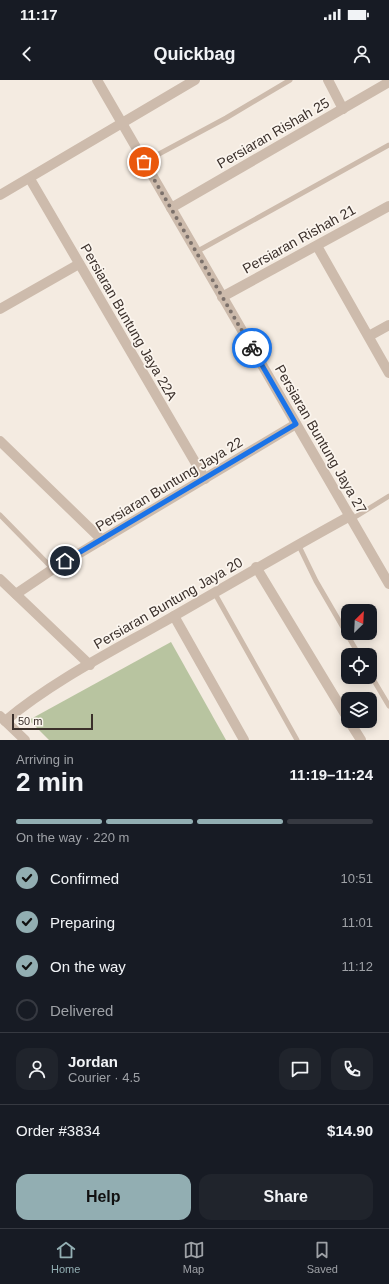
<!DOCTYPE html>
<meta charset="utf-8">
<style>
:root{--surface:#171b24;--page:#20242c;--text:#f1f3f6;--muted:#9ea1a6;--line:#363941;--accent:#92aeb2}
body{margin:0;font-family:Helvetica,sans-serif;background:var(--page);color:var(--text);height:100vh;display:flex;flex-direction:column;font-size:15px;white-space:nowrap}
*{box-sizing:border-box;margin:0}
p{font-size:13px;color:var(--muted)}
.icon{flex:none;width:22px;height:22px;fill:none;stroke:currentColor;stroke-width:2;stroke-linecap:round;stroke-linejoin:round}
.map{position:relative;height:660px;overflow:hidden}
.drawer{display:flex;flex-direction:column;background:var(--surface);flex:1}
.drawer>*{flex:none}
.needle{width:26px;rotate:24deg}
.buttons{position:absolute;left:341px;top:524px;display:grid;gap:8px}
.buttons a{display:grid;place-items:center;width:36px;height:36px;border-radius:8px;background:var(--surface);box-shadow:0 2px 10px #0003;font-size:20px}
.scale{position:absolute;left:12px;bottom:10px;width:81px;box-sizing:border-box;padding-left:4px;border:2px solid #3b302b;border-top:0;font-size:11px;line-height:14px;white-space:nowrap;color:#3b302b;-webkit-text-stroke:3px #fbf5ee;paint-order:stroke}
.pin{position:absolute;display:grid;place-items:center;width:34px;height:34px;color:#fff;margin:-17px;border:2px solid #fff;border-radius:50%;box-shadow:0 1px 4px #0007}
.courier{position:absolute;display:grid;place-items:center;width:40px;height:40px;margin:-20px;border:3px solid #1a73e8;border-radius:50%;background:#fff;color:#222;box-shadow:0 1px 5px #0007}
.summary em{font-style:normal;font-weight:800}
.summary div{display:flex;flex-direction:column-reverse}
.summary{display:flex;align-items:center;justify-content:space-between;height:68px;padding:0 16px}
h1{font-size:26px;font-weight:800;line-height:30px}
.bar{display:grid;grid-template-columns:repeat(4,1fr);gap:6px 4px;align-content:center;height:48px;padding:0 16px}
.bar i{height:5px;border-radius:3px;background:var(--line)}
.bar .current{background:var(--accent)}
.bar p{grid-column:span 4}
.line{display:flex;align-items:center;gap:10px;padding:0 16px;border-top:1px solid var(--line)}
.line div{flex:1}
.round{display:grid;place-items:center;flex:none;width:42px;height:42px;border-radius:12px;background:var(--page)}
ol{padding:0 16px;list-style:none}
li{display:flex;align-items:center;gap:12px;height:44px}
li p{margin-inline-start:auto}
li .icon{padding:4px;border-radius:50%;background:var(--accent);color:#111;stroke-width:4}
li:last-child{color:var(--muted)}
li i{width:22px;height:22px;border:2px solid var(--line);border-radius:50%}
.action{display:flex;gap:8px;margin-top:auto;padding:8px 16px}
.action a{flex:1;height:46px;border-radius:12px;background:var(--accent);color:#111;font-size:16px;font-weight:800;line-height:46px;text-align:center}
.action a+a{background:var(--page);color:var(--text)}
.status{display:flex;justify-content:space-between;align-items:center;height:28px;padding:0 20px;background:var(--surface);direction:ltr}
.status svg{height:11px;fill:currentColor}
header{display:flex;justify-content:space-between;align-items:center;height:52px;padding:0 16px;background:var(--surface);font-size:18px;font-weight:800}
.menu{display:flex;justify-content:space-around;align-items:center;height:56px;border-top:1px solid var(--line);background:var(--surface);font-size:11px;color:var(--muted)}
.menu a{display:grid;justify-items:center;gap:2px}
.menu .current{color:var(--accent)}
.map>svg:first-child{display:block}
</style>
<div class="status"><b>11:17</b><svg viewBox="0 0 49 12"><path d="M0 12V9h3v3zM5 12V6h3v6zM10 12V3h3v9zM15 12V0h3v12zM26 1h20v11H26zM47 4h2v5h-2z"/></svg></div>
<header><svg class="icon" aria-label="back" viewBox="0 0 24 24"><path d="M15 5l-7 7 7 7"/></svg>Quickbag<svg class="icon" aria-label="person" viewBox="0 0 24 24"><circle cx="12" cy="8" r="4"/><path d="M4 21q1-7 8-7t8 7"/></svg></header>
<div class="map">
<svg width="389" height="660" viewBox="0 0 389 660">
<rect width="100%" height="100%" fill="#f4ebe1"/>
<polygon fill="#b8c4a0" points="171,562 226,660 49,660 29,640"/>
<g fill="none" stroke-linecap="round" stroke-linejoin="round">
<g stroke="#cdbbac" stroke-width="5">
<polyline points="144,82 226,38 290,0"/>
<polyline points="196,172 389,65"/>
<polyline points="0,435 53,489"/>
<polyline points="352,439 389,416"/>
<polyline points="298,464 316,501 359,575"/>
<polyline points="214,512 297,660"/>
<polyline points="370,594 389,626"/>
</g>
<g stroke="#cdbbac" stroke-width="10">
<polyline points="97,0 389,504"/>
<polyline points="328,0 343,29"/>
<polyline points="30,99 205,399"/>
<polyline points="0,115 195,0"/>
<polyline points="171,128 389,2"/>
<polyline points="317,166 389,293"/>
<polyline points="222,217 389,126"/>
<polyline points="0,229 79,184"/>
<polyline points="369,256 389,245"/>
<polyline points="0,361 102,460"/>
<polyline points="256,487 348,639"/>
<polyline points="0,499 90,585"/>
<polyline points="16,514 53,489 296,344"/>
<polyline points="174,536 244,660"/>
<polyline points="0,636 25,660"/>
<path d="M5 641C52 602 107 574 160 544 223 508 286 471 350 436"/>
<polyline points="349,641 361,660"/>
</g>
</g>
<g fill="none" stroke-linecap="round" stroke-linejoin="round">
<polyline stroke="#7c716b" stroke-width="4" stroke-dasharray="0 7.2" points="144,82 252,268"/>
<polyline stroke="#1a73e8" stroke-width="5" points="65,481 296,344 252,268"/>
</g>
<g text-anchor="middle" dominant-baseline="central" stroke-width="3.5" stroke-linejoin="round" paint-order="stroke">
<g font-size="14" fill="#3b302b" stroke="#fbf5ee">
<text transform="translate(273 53) rotate(-30)">Persiaran Rishah 25</text>
<text transform="translate(299 159) rotate(-29)">Persiaran Rishah 21</text>
<text transform="translate(129 242) rotate(60)">Persiaran Buntung Jaya 22A</text>
<text transform="translate(321 359) rotate(60)">Persiaran Buntung Jaya 27</text>
<text transform="translate(169 404) rotate(-31)">Persiaran Buntung Jaya 22</text>
<text transform="translate(168 523) rotate(-30)">Persiaran Buntung Jaya 20</text>
</g>
</g>
</svg>
<div class="buttons">
<a><svg class="needle" viewBox="-14 -14 28 28"><path d="M0-13l5 13h-10z" fill="#e53935"/><path d="M0 13l5-13h-10z" fill="#9ea1a6"/></svg></a>
<a><svg class="icon" aria-label="locate" viewBox="0 0 24 24"><circle cx="12" cy="12" r="6"/><path d="M12 2v4M12 18v4M2 12h4M18 12h4"/></svg></a>
<a><svg class="icon" aria-label="layers" viewBox="0 0 24 24"><path d="M12 4l9 5-9 5-9-5zM3 14l9 5 9-5"/></svg></a>
</div>
<div class="scale">50 m</div>
<div class="pin" style="left:144px;top:82px;background:#ea580c"><svg class="icon" aria-label="bag" viewBox="0 0 24 24"><path d="M5 8h14l-1 12H6zM9 8a3 3 0 0 1 6 0"/></svg></div>
<div class="pin" style="left:65px;top:481px;background:#1f2937"><svg class="icon" aria-label="home" viewBox="0 0 24 24"><path d="M3 11l9-7 9 7M6 9v11h12V9"/></svg></div>
<div class="courier" style="left:252px;top:268px"><svg class="icon" aria-label="bike" viewBox="0 0 24 24"><circle cx="6" cy="16" r="4"/><circle cx="18" cy="16" r="4"/><path d="M6 16l4-8h5l3 8M10 8l3 8H6M13 5h3"/></svg></div>
</div>
<section class="drawer">
<div class="summary"><div><h1>2 min</h1><p>Arriving in</p></div><em>11:19–11:24</em></div>
<div class="bar"><i class="current"></i><i class="current"></i><i class="current"></i><i></i><p>On the way · 220 m</p></div>
<ol>
<li><svg class="icon" aria-label="check" viewBox="0 0 24 24"><path d="M5 12l5 5 9-10"/></svg>Confirmed<p>10:51</p></li>
<li><svg class="icon" aria-label="check" viewBox="0 0 24 24"><path d="M5 12l5 5 9-10"/></svg>Preparing<p>11:01</p></li>
<li><svg class="icon" aria-label="check" viewBox="0 0 24 24"><path d="M5 12l5 5 9-10"/></svg>On the way<p>11:12</p></li>
<li><i></i>Delivered</li>
</ol>
<div class="line" style="height:72px"><a class="round"><svg class="icon" aria-label="person" viewBox="0 0 24 24"><circle cx="12" cy="8" r="4"/><path d="M4 21q1-7 8-7t8 7"/></svg></a><div><b>Jordan</b><p>Courier · 4.5</p></div><a class="round"><svg class="icon" aria-label="chat" viewBox="0 0 24 24"><path d="M4 5h16v11H9l-5 4z"/></svg></a><a class="round"><svg class="icon" aria-label="phone" viewBox="0 0 24 24"><path d="M5 4h4l2 5-3 2q2 4 5 5l2-3 5 2v4C11 20 4 13 5 4z"/></svg></a></div>
<div class="line" style="height:52px"><div>Order #3834</div><b>$14.90</b></div>
<div class="action"><a>Help</a><a>Share</a></div>
</section>
<nav class="menu">
<a class="current"><svg class="icon" aria-label="home" viewBox="0 0 24 24"><path d="M3 11l9-7 9 7M6 9v11h12V9"/></svg>Home</a>
<a><svg class="icon" aria-label="map" viewBox="0 0 24 24"><path d="M3 6l6-2 6 2 6-2v14l-6 2-6-2-6 2zM9 4v14M15 6v14"/></svg>Map</a>
<a><svg class="icon" aria-label="saved" viewBox="0 0 24 24"><path d="M7 4h10v16l-5-4-5 4z"/></svg>Saved</a>
</nav>
